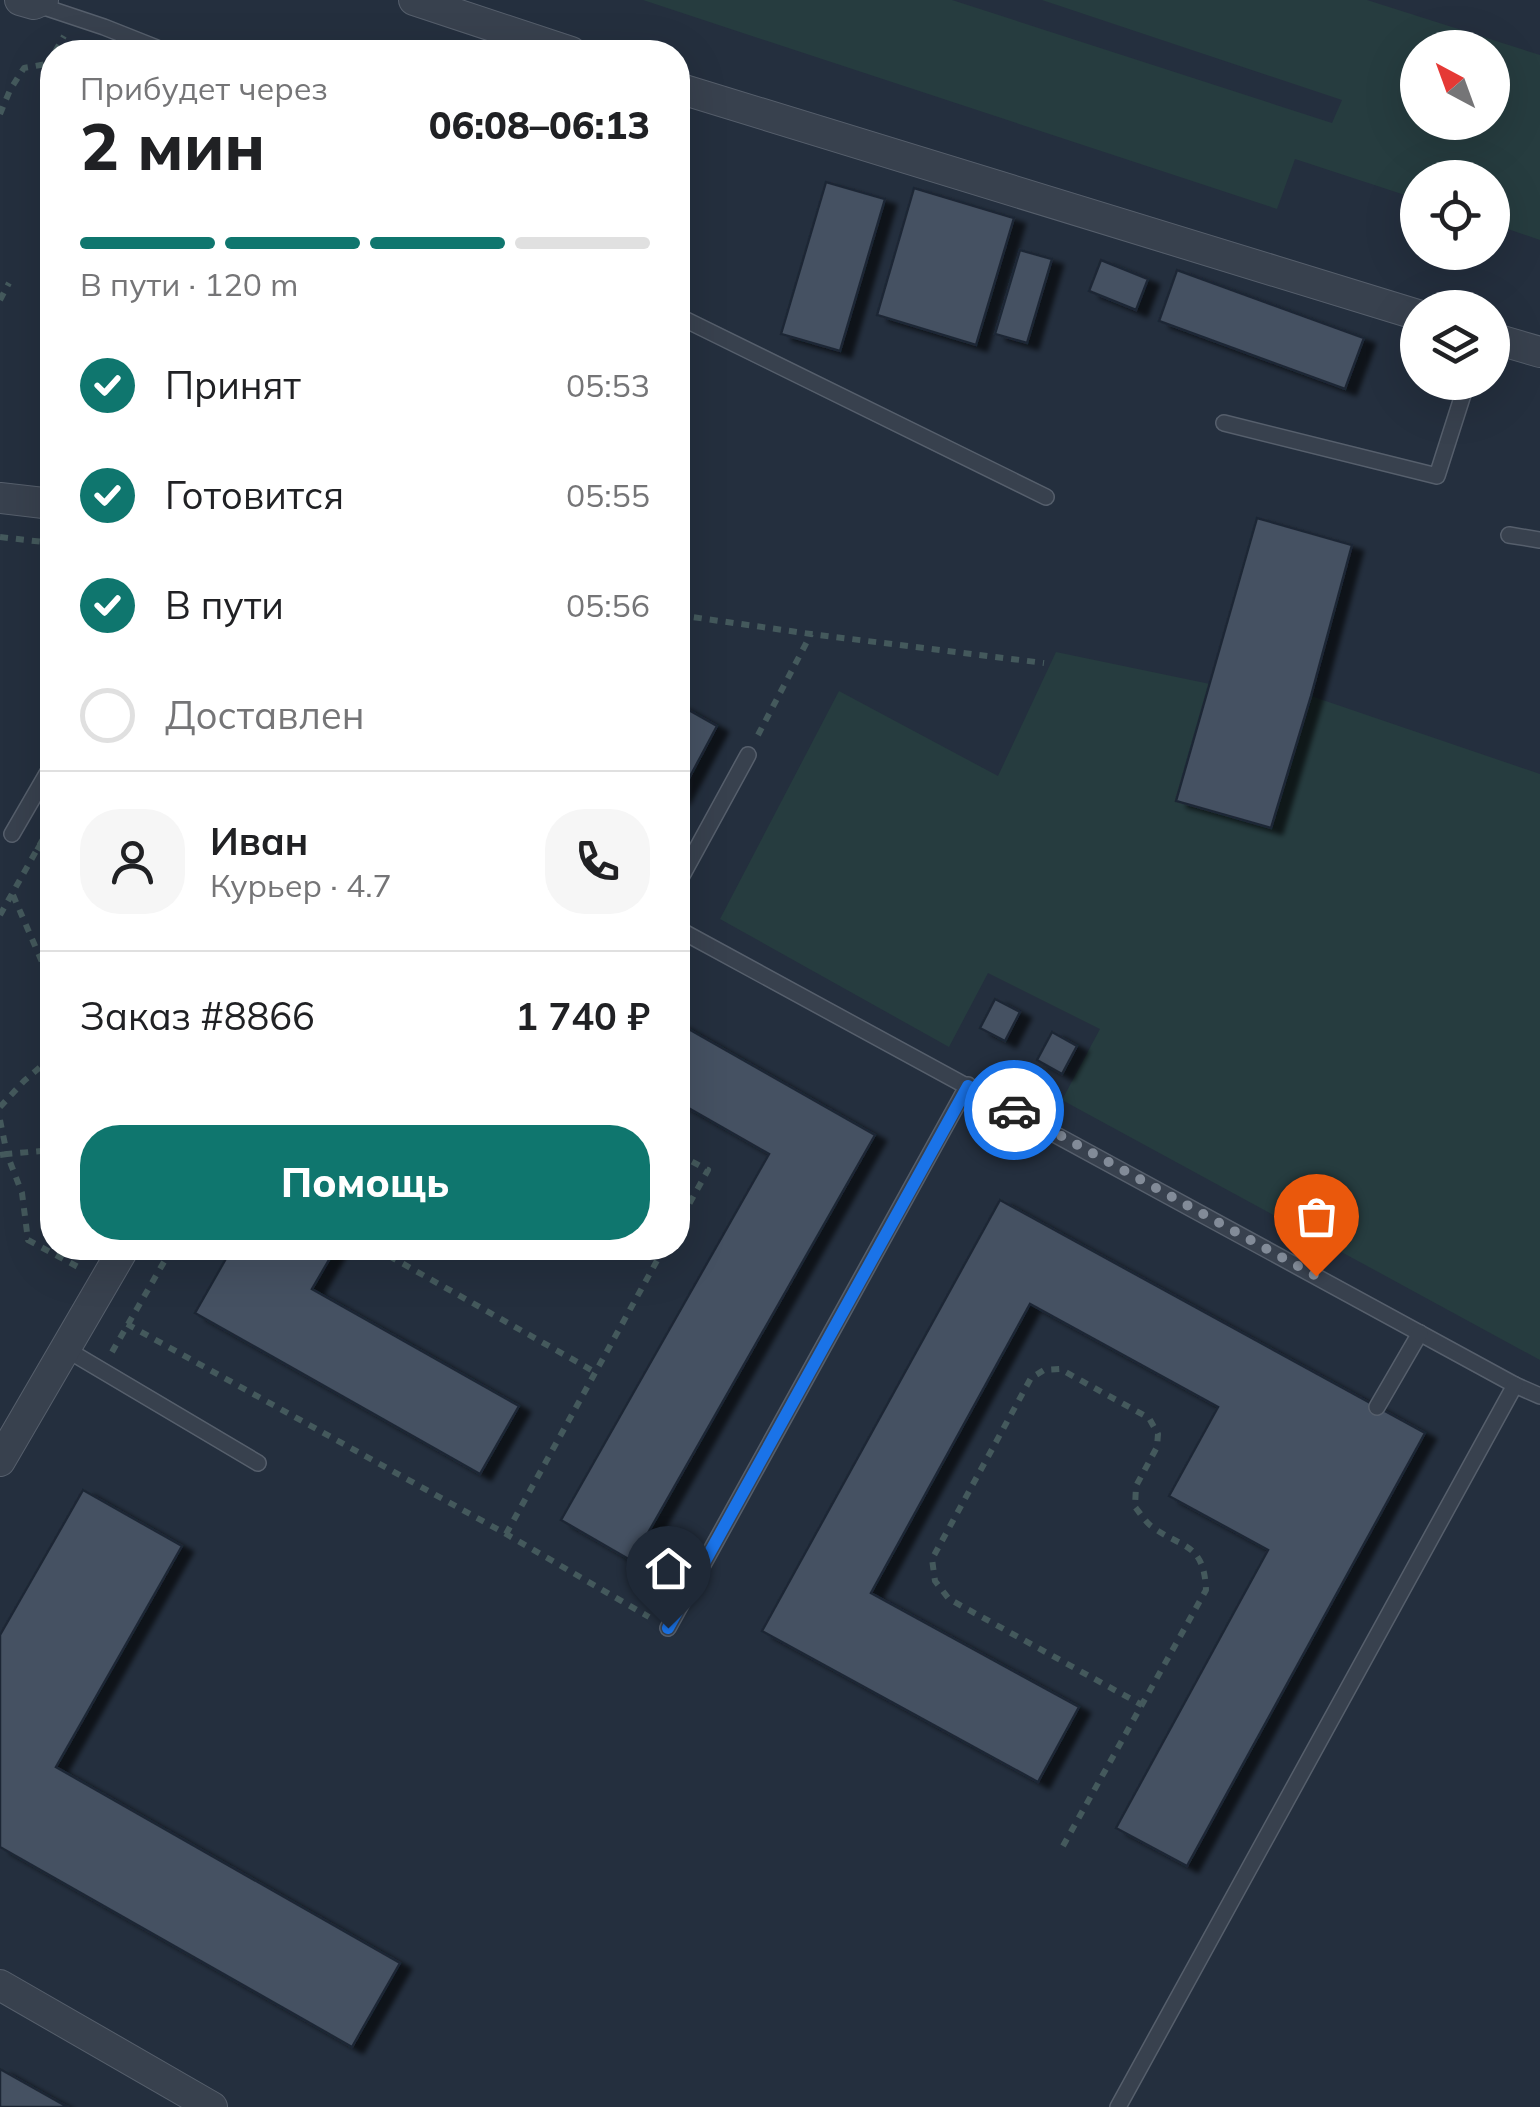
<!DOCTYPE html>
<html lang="ru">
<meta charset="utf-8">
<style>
:root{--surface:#fff;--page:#f6f6f6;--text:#202124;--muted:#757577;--line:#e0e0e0;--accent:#0f766e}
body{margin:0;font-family:Mulish,sans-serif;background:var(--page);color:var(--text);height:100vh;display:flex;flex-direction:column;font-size:38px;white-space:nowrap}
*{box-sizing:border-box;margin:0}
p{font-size:32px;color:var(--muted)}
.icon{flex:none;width:55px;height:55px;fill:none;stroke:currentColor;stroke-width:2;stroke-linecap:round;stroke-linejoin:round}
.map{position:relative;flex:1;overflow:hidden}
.sheet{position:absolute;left:40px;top:40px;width:650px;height:1220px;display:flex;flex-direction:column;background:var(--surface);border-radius:40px;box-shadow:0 10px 40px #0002}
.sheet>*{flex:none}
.needle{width:65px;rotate:319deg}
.fabs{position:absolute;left:1400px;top:30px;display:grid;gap:20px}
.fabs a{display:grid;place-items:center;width:110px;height:110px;border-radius:50%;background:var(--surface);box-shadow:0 10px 40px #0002;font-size:50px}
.pin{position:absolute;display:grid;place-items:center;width:85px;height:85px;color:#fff;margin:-102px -42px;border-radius:50% 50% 50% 0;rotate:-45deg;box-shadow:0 0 10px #0007}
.pin .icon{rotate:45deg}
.courier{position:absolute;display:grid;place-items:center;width:100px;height:100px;margin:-50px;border:8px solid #1a73e8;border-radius:50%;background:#fff;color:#222;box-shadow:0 2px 12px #0007}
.summary em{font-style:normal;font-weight:800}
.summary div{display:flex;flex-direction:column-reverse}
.summary{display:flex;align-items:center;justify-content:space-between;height:170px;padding:0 40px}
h1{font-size:65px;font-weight:800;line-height:75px}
.bar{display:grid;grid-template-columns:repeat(4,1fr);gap:15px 10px;align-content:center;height:120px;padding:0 40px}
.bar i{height:12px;border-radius:8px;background:var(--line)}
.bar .active{background:var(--accent)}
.bar p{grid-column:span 4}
.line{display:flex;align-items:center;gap:25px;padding:0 40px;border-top:2px solid var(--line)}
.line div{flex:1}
.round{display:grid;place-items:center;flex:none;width:105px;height:105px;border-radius:40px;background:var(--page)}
ol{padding:0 40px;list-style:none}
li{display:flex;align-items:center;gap:30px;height:110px}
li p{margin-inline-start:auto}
li .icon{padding:10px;border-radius:50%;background:var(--accent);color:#fff;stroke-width:4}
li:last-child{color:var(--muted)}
li i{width:55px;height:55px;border:5px solid var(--line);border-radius:50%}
.button{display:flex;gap:20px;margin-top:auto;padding:20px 40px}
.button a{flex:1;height:115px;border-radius:40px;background:var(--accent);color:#fff;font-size:40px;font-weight:800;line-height:115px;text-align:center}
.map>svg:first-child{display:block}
</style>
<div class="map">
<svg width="1540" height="2107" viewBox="0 0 1540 2107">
<defs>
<filter id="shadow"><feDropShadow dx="11" dy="6" stdDeviation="2.5" flood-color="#0009"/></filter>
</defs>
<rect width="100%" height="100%" fill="#242f3e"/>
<g fill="#263c3f" fill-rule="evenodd">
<path d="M643 0H952L1332 123 1342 100 1042 0H1367L1540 55V240L1493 224 1492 178H1418L1417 199 1295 159 1277 209ZM1418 48H1492V122H1418Z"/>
<polygon points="1056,652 1210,684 1176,800 1270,828 1311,696 1540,774 1540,1360 1062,1100 1100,1029 988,973 949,1047 720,919 839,691 998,776"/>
</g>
<g fill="#455162" stroke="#1f2835" stroke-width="2.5" filter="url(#shadow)">
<polygon points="826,182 885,199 840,351 781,334"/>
<polygon points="914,188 1014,218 976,345 877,315"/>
<polygon points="1020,250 1052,259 1027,343 995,334"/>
<polygon points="1101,260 1148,279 1136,310 1089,291"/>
<polygon points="1177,270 1364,338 1345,389 1159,321"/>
<polygon points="1257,518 1352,545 1311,696 1271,828 1176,801"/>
<polygon points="678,704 717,726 678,799"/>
<polygon points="995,999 1020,1012 1005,1041 980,1028"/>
<polygon points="678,1023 875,1135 632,1561 561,1520 769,1154 678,1102"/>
<polygon points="1052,1032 1077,1046 1062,1074 1037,1060"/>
<polygon points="1000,1200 1425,1433 1187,1866 1116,1828 1268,1550 1169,1496 1218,1407 1030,1304 871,1593 1079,1707 1038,1782 762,1631"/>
<polygon points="232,1248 336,1248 312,1289 519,1406 480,1474 195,1313"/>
<polygon points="83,1490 182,1546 56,1767 400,1963 352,2047 0,1847 0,1635"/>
<polygon points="0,2069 66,2106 69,2107 0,2107"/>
</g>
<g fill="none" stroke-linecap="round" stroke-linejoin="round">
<g stroke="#565f6c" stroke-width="18">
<g id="lane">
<polyline points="38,5 104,27 167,52"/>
<polyline points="678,316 1046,497"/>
<polyline points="1224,423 1437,476 1467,382"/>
<polyline points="1509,535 1540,540"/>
<polyline points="12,834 52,765"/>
<polyline points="678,883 748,755"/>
<polyline points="678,929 1515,1385 1540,1396"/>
<polyline points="64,1348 258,1463"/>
<polyline points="1377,1407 1420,1333"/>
<polyline points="668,1628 968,1085"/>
<polyline points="1118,2107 1515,1385"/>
</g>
</g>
<g stroke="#565f6c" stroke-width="32">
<g id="street">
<polyline points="20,0 34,4 43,0"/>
<polyline points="414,0 571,52"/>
<polyline points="678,88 1418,315"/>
<polyline points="1492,338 1540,352"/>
<polyline points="0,498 52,504"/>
<polyline points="0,1461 124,1248"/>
<polyline points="0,1985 212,2107"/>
</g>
</g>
<g stroke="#44595c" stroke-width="6" stroke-dasharray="8 8" stroke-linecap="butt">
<polyline points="55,52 64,36"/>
<polyline points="0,114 10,90 24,68 52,63"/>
<polyline points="0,300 9,283"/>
<polyline points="0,537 52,543"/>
<polyline points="678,615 811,634 1044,663"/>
<polyline points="758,735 811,634"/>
<polyline points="36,846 52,855"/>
<polyline points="13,895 52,985"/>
<polyline points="0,915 52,823"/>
<polyline points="0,1107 24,1081 52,1057"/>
<polyline points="0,1120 7,1154 52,1150"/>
<polyline points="678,1154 708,1170 678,1224"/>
<polyline points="0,1155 7,1154 22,1193 28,1240 78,1267"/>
<polyline points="375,1248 595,1372"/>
<polyline points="127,1324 506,1534 649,1617"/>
<polyline points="112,1352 172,1248"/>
<polyline points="506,1534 664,1248"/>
<path d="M1063 1846 1206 1590C1204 1542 1182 1549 1151 1526 1145 1521 1140 1513 1135 1507L1136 1486 1157 1447 1158 1434 1149 1418 1060 1369 1044 1370 1031 1378 932 1559 935 1581 949 1599 1142 1705"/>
</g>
<use href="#lane" stroke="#38414e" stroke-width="15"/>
<use href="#street" stroke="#38414e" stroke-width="30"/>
</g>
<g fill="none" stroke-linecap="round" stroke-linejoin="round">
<polyline stroke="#828b98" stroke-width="10" stroke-dasharray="0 18" points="1014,1110 1316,1276"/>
<polyline stroke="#1a73e8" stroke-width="12" points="668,1628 968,1086 1014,1110"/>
</g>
</svg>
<div class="fabs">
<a><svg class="needle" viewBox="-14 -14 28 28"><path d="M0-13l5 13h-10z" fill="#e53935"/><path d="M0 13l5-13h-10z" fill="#757577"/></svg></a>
<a><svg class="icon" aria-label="locate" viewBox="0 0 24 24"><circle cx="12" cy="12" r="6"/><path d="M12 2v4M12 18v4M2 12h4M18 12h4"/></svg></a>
<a><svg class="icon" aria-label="layers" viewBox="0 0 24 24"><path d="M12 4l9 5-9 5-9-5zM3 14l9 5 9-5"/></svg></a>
</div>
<div class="pin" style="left:1316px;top:1276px;background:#ea580c"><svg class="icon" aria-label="bag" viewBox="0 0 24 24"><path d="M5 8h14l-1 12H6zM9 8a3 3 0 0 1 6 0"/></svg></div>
<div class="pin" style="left:668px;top:1628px;background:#1f2937"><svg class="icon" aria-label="home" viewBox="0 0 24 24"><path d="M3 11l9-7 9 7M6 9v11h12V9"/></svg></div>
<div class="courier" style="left:1014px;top:1110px"><svg class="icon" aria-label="car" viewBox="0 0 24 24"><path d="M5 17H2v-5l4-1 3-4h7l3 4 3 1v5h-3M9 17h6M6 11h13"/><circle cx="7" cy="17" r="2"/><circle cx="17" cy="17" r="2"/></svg></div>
<section class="sheet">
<div class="summary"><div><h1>2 мин</h1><p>Прибудет через</p></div><em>06:08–06:13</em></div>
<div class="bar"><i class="active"></i><i class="active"></i><i class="active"></i><i></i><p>В пути · 120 m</p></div>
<ol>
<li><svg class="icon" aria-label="check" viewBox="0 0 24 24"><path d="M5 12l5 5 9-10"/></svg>Принят<p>05:53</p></li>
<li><svg class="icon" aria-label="check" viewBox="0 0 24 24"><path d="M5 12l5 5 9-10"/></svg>Готовится<p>05:55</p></li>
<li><svg class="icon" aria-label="check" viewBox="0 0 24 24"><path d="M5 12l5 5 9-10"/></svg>В пути<p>05:56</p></li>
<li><i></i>Доставлен</li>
</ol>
<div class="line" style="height:180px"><a class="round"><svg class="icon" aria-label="person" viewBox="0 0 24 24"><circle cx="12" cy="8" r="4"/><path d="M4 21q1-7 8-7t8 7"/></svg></a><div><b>Иван</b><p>Курьер · 4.7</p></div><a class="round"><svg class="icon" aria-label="phone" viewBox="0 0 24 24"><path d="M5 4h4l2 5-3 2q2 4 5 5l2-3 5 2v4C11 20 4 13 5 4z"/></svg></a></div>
<div class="line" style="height:130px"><div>Заказ #8866</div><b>1 740 ₽</b></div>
<div class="button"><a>Помощь</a></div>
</section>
</div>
